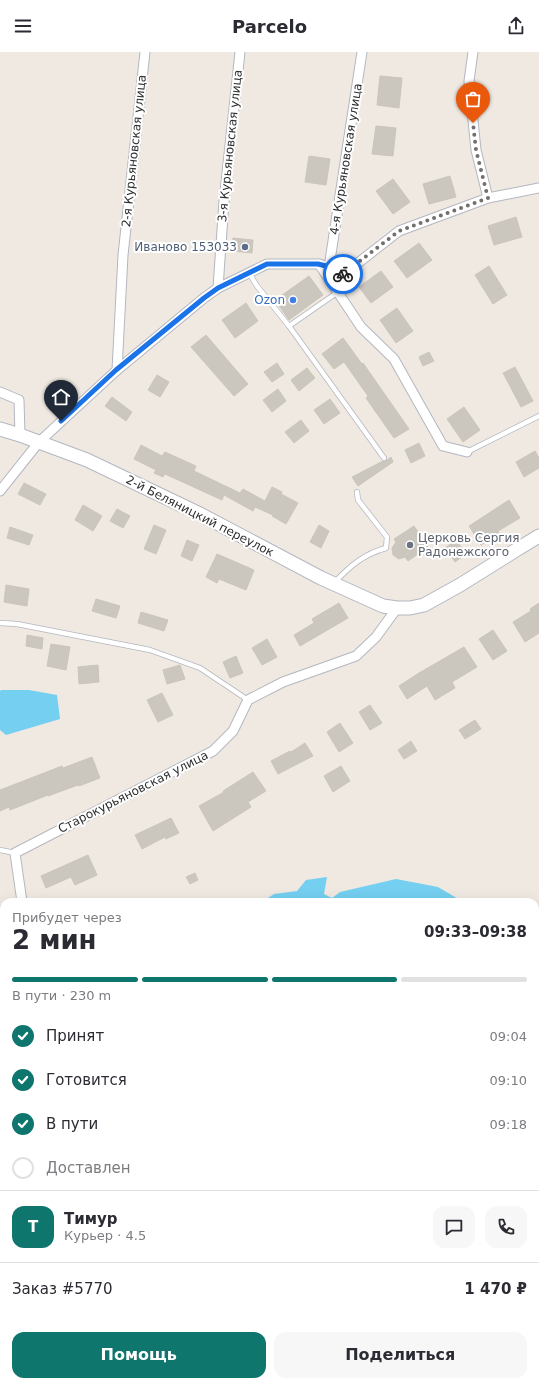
<!DOCTYPE html>
<html lang="ru">
<meta charset="utf-8">
<style>
:root{--surface:#fff;--page:#f7f7f7;--text:#2b2b33;--muted:#7c7c81;--line:#e1e1e2;--accent:#0f766e}
body{margin:0;font-family:"DejaVu Sans",sans-serif;background:var(--page);color:var(--text);height:100vh;display:flex;flex-direction:column;font-size:15px;white-space:nowrap}
*{box-sizing:border-box;margin:0}
p{font-size:13px;color:var(--muted)}
.icon{flex:none;width:22px;height:22px;fill:none;stroke:currentColor;stroke-width:2;stroke-linecap:round;stroke-linejoin:round}
.map{position:relative;flex:1;overflow:hidden}
.details{position:absolute;left:0px;top:846px;width:539px;height:488px;display:flex;flex-direction:column;background:var(--surface);border-radius:12px 12px 0 0;box-shadow:0 4px 16px #0002}
.details>*{flex:none}
.pin{position:absolute;display:grid;place-items:center;width:34px;height:34px;color:#fff;margin:-41px -17px;border-radius:50% 50% 50% 0;rotate:-45deg;box-shadow:0 0 4px #0007}
.pin .icon{rotate:45deg}
.courier{position:absolute;display:grid;place-items:center;width:40px;height:40px;margin:-20px;border:3px solid #1a73e8;border-radius:50%;background:#fff;color:#222;box-shadow:0 1px 5px #0007}
.summary em{font-style:normal;font-weight:700}
.summary div{display:flex;flex-direction:column-reverse}
.summary{display:flex;align-items:center;justify-content:space-between;height:68px;padding:0 12px}
h1{font-size:26px;font-weight:700;line-height:30px}
.bar{display:grid;grid-template-columns:repeat(4,1fr);gap:6px 4px;align-content:center;height:48px;padding:0 12px}
.bar i{height:5px;border-radius:3px;background:var(--line)}
.bar .selected{background:var(--accent)}
.bar p{grid-column:span 4}
.line{display:flex;align-items:center;gap:10px;padding:0 12px;border-top:1px solid var(--line)}
.line div{flex:1}
.round{display:grid;place-items:center;flex:none;width:42px;height:42px;border-radius:12px;background:var(--page)}
ol{padding:0 12px;list-style:none}
li{display:flex;align-items:center;gap:12px;height:44px}
li p{margin-inline-start:auto}
li .icon{padding:4px;border-radius:50%;background:var(--accent);color:#fff;stroke-width:4}
li:last-child{color:var(--muted)}
li i{width:22px;height:22px;border:2px solid var(--line);border-radius:50%}
.cta{display:flex;gap:8px;margin-top:auto;padding:8px 12px}
.cta a{flex:1;height:46px;border-radius:12px;background:var(--accent);color:#fff;font-size:16px;font-weight:700;line-height:46px;text-align:center}
.cta a+a{background:var(--page);color:var(--text)}
header{display:flex;justify-content:space-between;align-items:center;height:52px;padding:0 12px;background:var(--surface);font-size:18px;font-weight:700}
.map>svg:first-child{display:block}
</style>
<header><svg class="icon" aria-label="menu" viewBox="0 0 24 24"><path d="M4 6h16M4 12h16M4 18h16"/></svg>Parcelo<svg class="icon" aria-label="share" viewBox="0 0 24 24"><path d="M12 15V3M7 8l5-5 5 5M5 13v7h14v-7"/></svg></header>
<div class="map">
<svg width="539" height="1334" viewBox="0 0 539 1334">
<rect width="100%" height="100%" fill="#efe9e1"/>
<g fill="#75cff0">
<polygon points="1,638 29,638 57,643 60,667 6,683 0,678 0,639"/>
<polygon points="327,825 324,842 332,846 340,840 396,827 438,835 460,848 470,850 262,850 274,842 297,839 306,828"/>
<polygon points="535,877 539,882 539,1006 535,1009"/>
<polygon points="4,1047 4,1144 0,1145 0,1048"/>
</g>
<g fill="#cbc7bf" stroke="#cbc5ba">
<polygon points="380,24 402,26 399,56 377,53"/>
<polygon points="376,74 396,76 393,104 372,102"/>
<polygon points="309,104 330,107 326,133 305,130"/>
<polygon points="450,124 456,145 429,152 423,132"/>
<polygon points="393,127 410,150 393,162 376,139"/>
<polygon points="516,165 522,185 494,193 488,174"/>
<polygon points="233,186 253,188 252,201 232,199"/>
<polygon points="419,191 432,208 407,226 394,209"/>
<polygon points="489,214 507,243 493,252 475,223"/>
<polygon points="381,219 393,235 371,251 359,235"/>
<polygon points="309,224 323,243 289,268 275,248"/>
<polygon points="246,251 258,269 235,286 222,268"/>
<polygon points="397,256 413,279 396,291 380,268"/>
<polygon points="206,283 248,332 234,344 191,295"/>
<polygon points="343,286 362,312 363,311 409,377 394,386 366,346 368,344 344,310 334,317 322,302"/>
<polygon points="429,300 434,309 423,314 419,305"/>
<polygon points="277,311 284,322 272,330 264,320"/>
<polygon points="515,315 533,349 521,355 503,321"/>
<polygon points="307,316 315,326 299,339 291,328"/>
<polygon points="157,323 169,330 160,345 148,338"/>
<polygon points="278,337 286,349 272,360 263,348"/>
<polygon points="112,345 132,360 126,369 105,354"/>
<polygon points="330,347 340,361 324,372 314,358"/>
<polygon points="464,355 480,378 463,390 447,367"/>
<polygon points="301,368 309,379 294,391 285,380"/>
<polygon points="419,391 425,404 411,411 405,398"/>
<polygon points="141,393 162,404 165,400 196,414 194,419 240,441 243,437 265,449 272,435 282,440 281,442 298,451 286,472 272,464 273,463 255,455 253,459 224,443 222,448 165,422 163,425 154,421 156,418 134,407"/>
<polygon points="535,399 539,406 539,416 524,425 516,410"/>
<polygon points="391,405 393,410 358,434 352,425 383,409 386,409"/>
<polygon points="24,431 46,442 40,453 18,442"/>
<polygon points="509,448 520,466 498,479 499,481 481,493 469,474"/>
<polygon points="83,453 102,464 93,479 75,468"/>
<polygon points="117,457 130,464 123,476 110,469"/>
<polygon points="154,473 166,478 156,502 144,497"/>
<polygon points="319,473 329,479 321,496 310,490"/>
<polygon points="414,474 428,495 408,509 405,505 399,507 393,503 392,496 396,490 394,487"/>
<polygon points="10,475 33,483 29,493 7,486"/>
<polygon points="187,488 199,493 192,509 181,504"/>
<polygon points="456,488 466,502 455,510 445,496"/>
<polygon points="217,502 254,518 246,538 219,527 217,531 206,525"/>
<polygon points="6,533 29,537 27,554 4,550"/>
<polygon points="96,547 120,554 116,566 92,559"/>
<polygon points="339,551 348,566 300,594 294,583 314,571 312,567"/>
<polygon points="539,551 539,581 525,590 513,570 531,559 530,557"/>
<polygon points="141,560 168,568 164,579 138,571"/>
<polygon points="493,578 507,599 493,608 479,587"/>
<polygon points="27,583 43,586 42,597 26,594"/>
<polygon points="267,587 277,605 262,613 252,596"/>
<polygon points="51,592 70,595 66,618 47,614"/>
<polygon points="464,595 477,615 452,630 455,636 435,648 427,634 407,647 399,634 419,621"/>
<polygon points="236,604 243,621 230,626 223,610"/>
<polygon points="98,613 99,630 79,632 78,615"/>
<polygon points="180,613 185,627 167,632 163,618"/>
<polygon points="162,641 173,663 158,670 147,648"/>
<polygon points="370,653 382,671 370,678 359,660"/>
<polygon points="475,668 481,677 465,687 459,678"/>
<polygon points="340,671 353,691 339,700 327,680"/>
<polygon points="411,689 417,699 404,707 398,698"/>
<polygon points="305,691 313,704 278,722 271,709 290,699 291,700"/>
<polygon points="92,705 100,726 79,734 78,733 48,744 48,743 10,758 9,755 0,759 0,738 62,714 63,716"/>
<polygon points="341,714 350,729 333,740 324,724"/>
<polygon points="253,720 266,739 248,750 251,755 213,779 199,754 224,740 223,739"/>
<polygon points="171,766 179,781 166,787 165,785 142,797 135,783"/>
<polygon points="88,803 97,823 75,833 71,825 46,836 41,824"/>
<polygon points="195,821 198,828 190,832 186,825"/>
</g>
<g fill="none" stroke-linecap="round" stroke-linejoin="round">
<g stroke="#b4b7c1" stroke-width="6">
<g id="lane">
<polyline points="249,221 257,234 289,274 338,240"/>
<polyline points="289,274 384,406"/>
<polyline points="467,400 539,364"/>
<path d="M335 530C350 514 364 502 386 496L387 485 358 448 357 440"/>
<polyline points="0,571 17,572 150,598 200,616 248,648"/>
<polyline points="0,798 15,801"/>
</g>
</g>
<g stroke="#b4b7c1" stroke-width="11">
<g id="street">
<polyline points="473,0 469,29 476,98 488,146"/>
<polyline points="319,212 361,275 394,307 443,394 467,400"/>
<polyline points="329,215 362,0"/>
<polyline points="218,236 224,149 240,0"/>
<polyline points="117,318 123,203 145,0"/>
<polyline points="0,340 19,348 20,383"/>
<polyline points="0,439 39,390 117,318 204,246 218,236 267,212 319,212 329,215 340,225 399,179 488,146 539,136"/>
<polyline points="22,850 15,801 213,699 233,679 248,648 283,630 356,604 376,585 397,556"/>
</g>
</g>
<g stroke="#b4b7c1" stroke-width="15">
<polyline id="secondary" points="0,377 20,383 87,408 198,461 321,526 383,554 397,556 410,556 424,553 460,533 516,498 539,484"/>
</g>
<use href="#lane" stroke="#fff" stroke-width="4.5"/>
<use href="#street" stroke="#fff" stroke-width="9"/>
<use href="#secondary" stroke="#fff" stroke-width="13"/>
</g>
<g fill="none" stroke-linecap="round" stroke-linejoin="round">
<polyline stroke="#726f6d" stroke-width="4" stroke-dasharray="0 7.2" points="343,222 399,179 488,146 476,98 473,71"/>
<polyline stroke="#1a73e8" stroke-width="5" points="61,369 116,318 204,246 218,236 267,212 318,212 330,215 340,225 343,222"/>
</g>
<circle fill="#5c6f8a" stroke="#fff" stroke-width="1.5" cx="245" cy="195" r="4"/>
<circle fill="#3f7fe0" stroke="#fff" stroke-width="1.5" cx="293" cy="248" r="4"/>
<circle fill="#6b7280" stroke="#fff" stroke-width="1.5" cx="410" cy="493" r="4"/>
<g text-anchor="middle" dominant-baseline="central" stroke-width="4" stroke-linejoin="round" paint-order="stroke">
<g font-size="12" fill="#2e2e2e" stroke="#fff">
<text transform="translate(230 94) rotate(-84)">3-я Курьяновская улица</text>
<text transform="translate(134 99) rotate(-84)">2-я Курьяновская улица</text>
<text transform="translate(346 107) rotate(-81)">4-я Курьяновская улица</text>
<text transform="translate(200 464) rotate(27)">2-й Беляницкий переулок</text>
<text transform="translate(133 740) rotate(-27)">Старокурьяновская улица</text>
</g>
<g font-size="12" fill="#4e5e75" stroke="#fff" text-anchor="end">
<text x="237" y="195">Иваново 153033</text>
</g>
<g font-size="12" fill="#366cbe" stroke="#fff" text-anchor="end">
<text x="285" y="248">Ozon</text>
</g>
<g font-size="12" fill="#5b616d" stroke="#fff" text-anchor="start">
<text x="418" y="486">Церковь Сергия<tspan x="418" dy="14">Радонежского</tspan></text>
</g>
</g>
</svg>
<div class="pin" style="left:473px;top:71px;background:#ea580c"><svg class="icon" aria-label="bag" viewBox="0 0 24 24"><path d="M5 8h14l-1 12H6zM9 8a3 3 0 0 1 6 0"/></svg></div>
<div class="pin" style="left:61px;top:369px;background:#1f2937"><svg class="icon" aria-label="home" viewBox="0 0 24 24"><path d="M3 11l9-7 9 7M6 9v11h12V9"/></svg></div>
<div class="courier" style="left:343px;top:222px"><svg class="icon" aria-label="bike" viewBox="0 0 24 24"><circle cx="6" cy="16" r="4"/><circle cx="18" cy="16" r="4"/><path d="M6 16l4-8h5l3 8M10 8l3 8H6M13 5h3"/></svg></div>
<section class="details">
<div class="summary"><div><h1>2 мин</h1><p>Прибудет через</p></div><em>09:33–09:38</em></div>
<div class="bar"><i class="selected"></i><i class="selected"></i><i class="selected"></i><i></i><p>В пути · 230 m</p></div>
<ol>
<li><svg class="icon" aria-label="check" viewBox="0 0 24 24"><path d="M5 12l5 5 9-10"/></svg>Принят<p>09:04</p></li>
<li><svg class="icon" aria-label="check" viewBox="0 0 24 24"><path d="M5 12l5 5 9-10"/></svg>Готовится<p>09:10</p></li>
<li><svg class="icon" aria-label="check" viewBox="0 0 24 24"><path d="M5 12l5 5 9-10"/></svg>В пути<p>09:18</p></li>
<li><i></i>Доставлен</li>
</ol>
<div class="line" style="height:72px"><b class="round" style="background:var(--accent);color:#fff">Т</b><div><b>Тимур</b><p>Курьер · 4.5</p></div><a class="round"><svg class="icon" aria-label="chat" viewBox="0 0 24 24"><path d="M4 5h16v11H9l-5 4z"/></svg></a><a class="round"><svg class="icon" aria-label="phone" viewBox="0 0 24 24"><path d="M5 4h4l2 5-3 2q2 4 5 5l2-3 5 2v4C11 20 4 13 5 4z"/></svg></a></div>
<div class="line" style="height:52px"><div>Заказ #5770</div><b>1 470 ₽</b></div>
<div class="cta"><a>Помощь</a><a>Поделиться</a></div>
</section>
</div>
